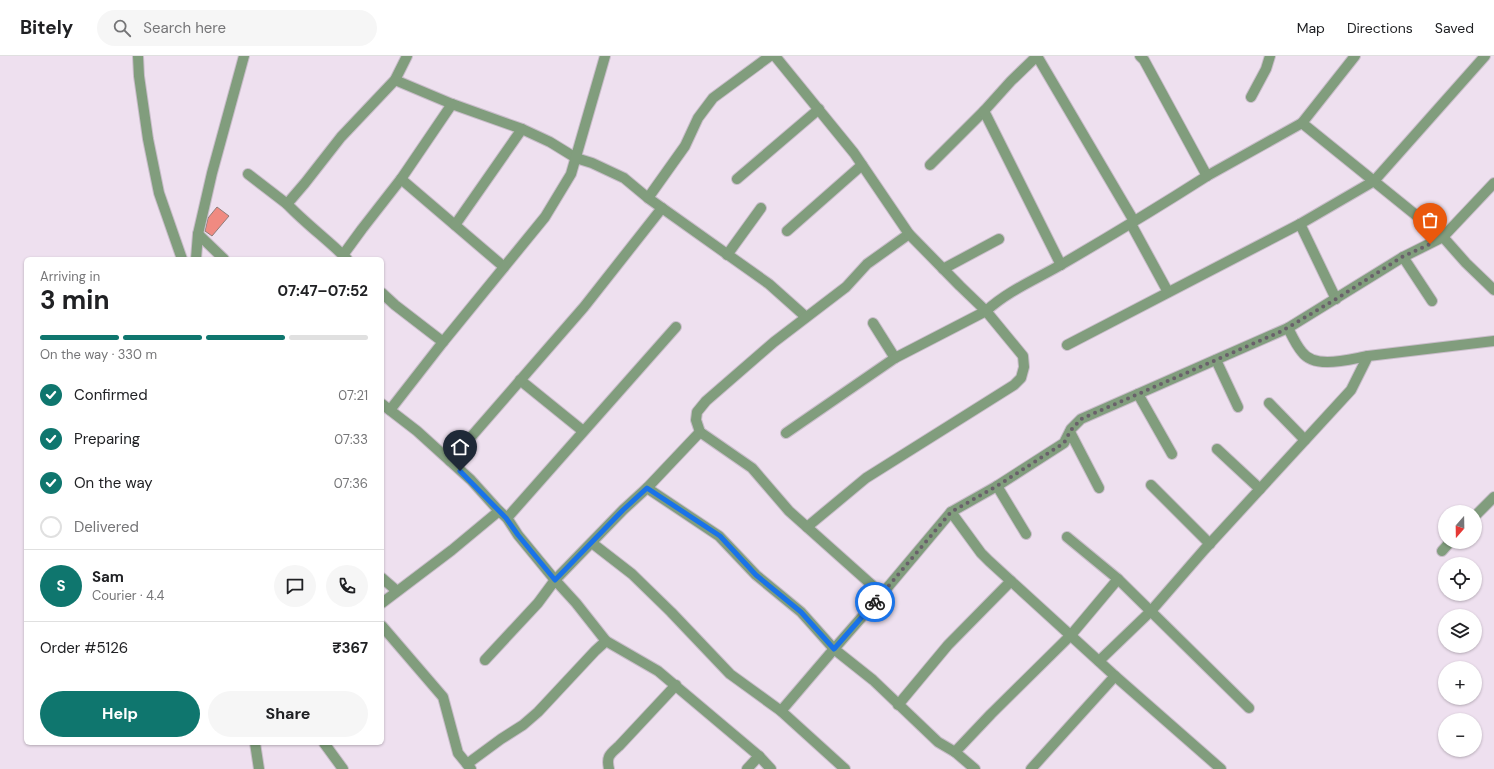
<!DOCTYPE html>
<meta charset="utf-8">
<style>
:root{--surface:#fff;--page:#f6f6f6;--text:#202124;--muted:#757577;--line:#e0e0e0;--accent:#0f766e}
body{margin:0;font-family:"DM Sans",sans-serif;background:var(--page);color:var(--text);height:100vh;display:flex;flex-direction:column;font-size:15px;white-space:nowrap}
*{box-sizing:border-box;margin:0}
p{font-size:13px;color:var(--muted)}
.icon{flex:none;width:22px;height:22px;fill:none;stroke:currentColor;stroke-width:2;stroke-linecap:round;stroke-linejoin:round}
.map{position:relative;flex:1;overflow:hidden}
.sheet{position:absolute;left:24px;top:201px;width:360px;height:488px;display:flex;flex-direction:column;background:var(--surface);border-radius:6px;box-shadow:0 1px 3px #0004}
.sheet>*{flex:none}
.needle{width:26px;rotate:200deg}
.fabs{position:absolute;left:1438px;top:449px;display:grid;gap:8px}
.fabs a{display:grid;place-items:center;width:44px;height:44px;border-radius:50%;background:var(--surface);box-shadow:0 1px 3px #0004;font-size:20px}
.pin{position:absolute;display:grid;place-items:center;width:34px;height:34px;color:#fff;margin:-41px -17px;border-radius:50% 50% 50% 0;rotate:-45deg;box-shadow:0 0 4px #0007}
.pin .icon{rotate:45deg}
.courier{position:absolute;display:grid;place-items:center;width:40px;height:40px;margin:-20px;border:3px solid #1a73e8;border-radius:50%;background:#fff;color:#222;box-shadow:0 1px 5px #0007}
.overview em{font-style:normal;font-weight:700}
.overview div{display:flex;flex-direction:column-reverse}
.overview{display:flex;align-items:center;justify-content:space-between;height:68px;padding:0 16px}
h1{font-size:26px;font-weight:700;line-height:30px}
.bar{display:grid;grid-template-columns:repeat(4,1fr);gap:6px 4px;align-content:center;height:48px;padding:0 16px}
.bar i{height:5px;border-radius:3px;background:var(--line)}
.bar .on{background:var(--accent)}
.bar p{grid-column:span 4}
.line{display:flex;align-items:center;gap:10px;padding:0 16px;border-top:1px solid var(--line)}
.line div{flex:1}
.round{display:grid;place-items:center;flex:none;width:42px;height:42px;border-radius:21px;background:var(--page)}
ol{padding:0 16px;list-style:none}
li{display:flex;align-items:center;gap:12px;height:44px}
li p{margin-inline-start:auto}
li .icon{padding:4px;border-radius:50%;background:var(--accent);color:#fff;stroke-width:4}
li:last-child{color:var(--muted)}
li i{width:22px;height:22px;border:2px solid var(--line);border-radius:50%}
.cta{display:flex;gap:8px;margin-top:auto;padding:8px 16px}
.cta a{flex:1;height:46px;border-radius:24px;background:var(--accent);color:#fff;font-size:16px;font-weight:700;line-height:46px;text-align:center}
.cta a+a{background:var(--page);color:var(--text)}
header{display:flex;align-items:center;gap:24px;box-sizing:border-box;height:56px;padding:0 20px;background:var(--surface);border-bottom:1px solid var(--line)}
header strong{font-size:19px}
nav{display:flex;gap:22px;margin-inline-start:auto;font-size:14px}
.search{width:280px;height:36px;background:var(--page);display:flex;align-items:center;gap:10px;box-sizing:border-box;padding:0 14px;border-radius:22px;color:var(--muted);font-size:15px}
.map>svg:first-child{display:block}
</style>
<header>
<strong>Bitely</strong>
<div class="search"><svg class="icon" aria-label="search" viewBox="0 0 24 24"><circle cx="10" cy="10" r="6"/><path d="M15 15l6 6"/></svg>Search here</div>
<nav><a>Map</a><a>Directions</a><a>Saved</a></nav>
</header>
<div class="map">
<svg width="1494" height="713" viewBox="0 0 1494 713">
<rect width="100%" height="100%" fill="#eee0ef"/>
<polygon fill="#f08a81" stroke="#907c79" points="217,151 229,160 212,180 205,175 208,162"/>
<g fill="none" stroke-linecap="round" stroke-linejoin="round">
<g stroke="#c9bdca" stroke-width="12">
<g id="minor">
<polyline points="138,0 139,20 148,83 159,137 182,203"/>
<polyline points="1140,0 1144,4 1207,120 1302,67"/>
<polyline points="1355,0 1302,67 1443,181 1466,207 1494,234"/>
<polyline points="395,24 452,48"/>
<polyline points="1251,41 1266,13 1270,0"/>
<polyline points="930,109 984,55"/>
<polyline points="248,118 287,148"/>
<polyline points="401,123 504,211"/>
<polyline points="737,123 819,53"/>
<polyline points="648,142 769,228 806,261"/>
<polyline points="1131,168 1168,236"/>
<polyline points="1300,168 1336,243"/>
<polyline points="455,169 522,73"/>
<polyline points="787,175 862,109"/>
<polyline points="198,178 224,203"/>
<polyline points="343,199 362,173 401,123 452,48 522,73 550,86 576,102 592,107 624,122 648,142 685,90 698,62 713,42 770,0"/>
<polyline points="727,199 761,152"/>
<polyline points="1403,201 1432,245"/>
<polyline points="196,203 198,178 212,117 244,0"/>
<path d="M347 203C328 184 306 168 287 148L305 127 341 81 395 24 407 0"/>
<polyline points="1061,209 984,55 1011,25 1037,0 1134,165"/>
<polyline points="943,213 999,183"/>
<polyline points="382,237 395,249 443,286"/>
<polyline points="873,267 895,302"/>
<path d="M1288 272C1292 280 1296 289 1302 296 1315 314 1350 303 1368 300"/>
<polyline points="1067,289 1300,168 1374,125 1485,0"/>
<polyline points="1216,304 1238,351"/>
<polyline points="520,324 583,375"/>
<polyline points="1138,338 1172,398"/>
<polyline points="1269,347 1305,384"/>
<polyline points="382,348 417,375 471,424 499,455 507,462 518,479 555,524 623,454 647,432 719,480 756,519 801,556 834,593 882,538 789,455 752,412 700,376 696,364 697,356 706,345 774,286 846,231 867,208 909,178 854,97 775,0"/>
<polyline points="390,354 443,286 545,161 571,118 605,0"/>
<polyline points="1070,376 1099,432"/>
<path d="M786 377 895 302 986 255C1009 234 1037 223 1064 207 1112 179 1160 150 1207 120"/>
<polyline points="1217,393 1260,433"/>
<polyline points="450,405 584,251 662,152"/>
<polyline points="1151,429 1210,488"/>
<polyline points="997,430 1026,478"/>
<polyline points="647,432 700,376"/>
<polyline points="951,456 981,497 989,505 1115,620 1221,713"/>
<polyline points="1475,460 1494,441"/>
<polyline points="507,462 676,271"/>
<polyline points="807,471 866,422 1014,329 1021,322 1024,311 1023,300 986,255 960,230 909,178"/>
<polyline points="1067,481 1118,523"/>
<polyline points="592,487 632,518 671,556 730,618 781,655 845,713"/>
<polyline points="1442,495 1450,486"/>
<polyline points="382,522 397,535"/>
<polyline points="882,538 951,456 997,430 1064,387 1071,373 1081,363 1288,272 1403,201 1443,181 1494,127"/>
<polyline points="382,547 452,494 499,455"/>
<polyline points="382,570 443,641 458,697 471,713"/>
<polyline points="485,604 538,547 555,524 576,547 606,585"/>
<polyline points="1099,605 1151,555 1204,494 1351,334 1368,300 1494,285"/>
<polyline points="898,649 948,589 1011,525"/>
<polyline points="781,655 834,593 873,624 938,686 955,696 975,713"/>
<polyline points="255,687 259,713"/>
<polyline points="324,687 343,713"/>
<polyline points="955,696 991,658 1071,579 1118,523 1249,652"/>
<polyline points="467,708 501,683 523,669 538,656 595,595 606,585 658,615 759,700 771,713"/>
<path d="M609 713C606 700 610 698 619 690L676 629"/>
<polyline points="747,713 759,700"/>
<polyline points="1031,713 1115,620"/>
</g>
</g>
<use href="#minor" stroke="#819d7d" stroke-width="10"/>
</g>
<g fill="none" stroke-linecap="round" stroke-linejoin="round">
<polyline stroke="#69616a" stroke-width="4" stroke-dasharray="0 7.2" points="875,546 951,456 997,430 1064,387 1071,374 1081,363 1282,275 1336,243 1402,201 1430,188"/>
<polyline stroke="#1a73e8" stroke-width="5" points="460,415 506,462 518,479 555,524 623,454 647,432 720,480 756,519 801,556 834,593 875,546"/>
</g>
</svg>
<div class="fabs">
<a><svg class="needle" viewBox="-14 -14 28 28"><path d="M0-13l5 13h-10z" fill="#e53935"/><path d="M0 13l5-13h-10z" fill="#757577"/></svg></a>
<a><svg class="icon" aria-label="locate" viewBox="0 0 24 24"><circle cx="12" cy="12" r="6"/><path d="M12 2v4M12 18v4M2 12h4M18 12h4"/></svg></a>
<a><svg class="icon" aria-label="layers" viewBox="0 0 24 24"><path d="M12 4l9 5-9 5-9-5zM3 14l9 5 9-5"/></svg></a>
<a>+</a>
<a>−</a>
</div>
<div class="pin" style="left:1430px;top:188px;background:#ea580c"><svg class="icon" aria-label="bag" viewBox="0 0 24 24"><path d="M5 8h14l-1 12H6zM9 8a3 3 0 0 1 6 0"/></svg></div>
<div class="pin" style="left:460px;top:415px;background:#1f2937"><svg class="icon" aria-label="home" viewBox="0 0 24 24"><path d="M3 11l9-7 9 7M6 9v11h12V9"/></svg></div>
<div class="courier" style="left:875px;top:546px"><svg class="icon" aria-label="bike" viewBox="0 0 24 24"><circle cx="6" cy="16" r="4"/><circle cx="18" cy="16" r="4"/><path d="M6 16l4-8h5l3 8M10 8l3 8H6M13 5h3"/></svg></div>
<section class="sheet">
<div class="overview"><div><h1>3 min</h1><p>Arriving in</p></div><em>07:47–07:52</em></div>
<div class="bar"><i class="on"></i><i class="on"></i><i class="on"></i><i></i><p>On the way · 330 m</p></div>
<ol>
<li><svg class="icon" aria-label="check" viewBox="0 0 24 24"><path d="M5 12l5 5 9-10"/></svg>Confirmed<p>07:21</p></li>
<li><svg class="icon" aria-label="check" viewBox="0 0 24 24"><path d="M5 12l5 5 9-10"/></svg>Preparing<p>07:33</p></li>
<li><svg class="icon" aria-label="check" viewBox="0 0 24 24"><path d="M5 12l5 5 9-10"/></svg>On the way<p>07:36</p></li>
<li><i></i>Delivered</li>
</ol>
<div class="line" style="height:72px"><b class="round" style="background:var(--accent);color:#fff">S</b><div><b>Sam</b><p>Courier · 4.4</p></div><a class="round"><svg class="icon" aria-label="chat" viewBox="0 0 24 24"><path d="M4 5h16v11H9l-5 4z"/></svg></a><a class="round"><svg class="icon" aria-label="phone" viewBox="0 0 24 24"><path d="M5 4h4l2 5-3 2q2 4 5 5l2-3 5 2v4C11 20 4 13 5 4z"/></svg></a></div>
<div class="line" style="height:52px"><div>Order #5126</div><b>₹367</b></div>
<div class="cta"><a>Help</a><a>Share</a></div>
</section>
</div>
